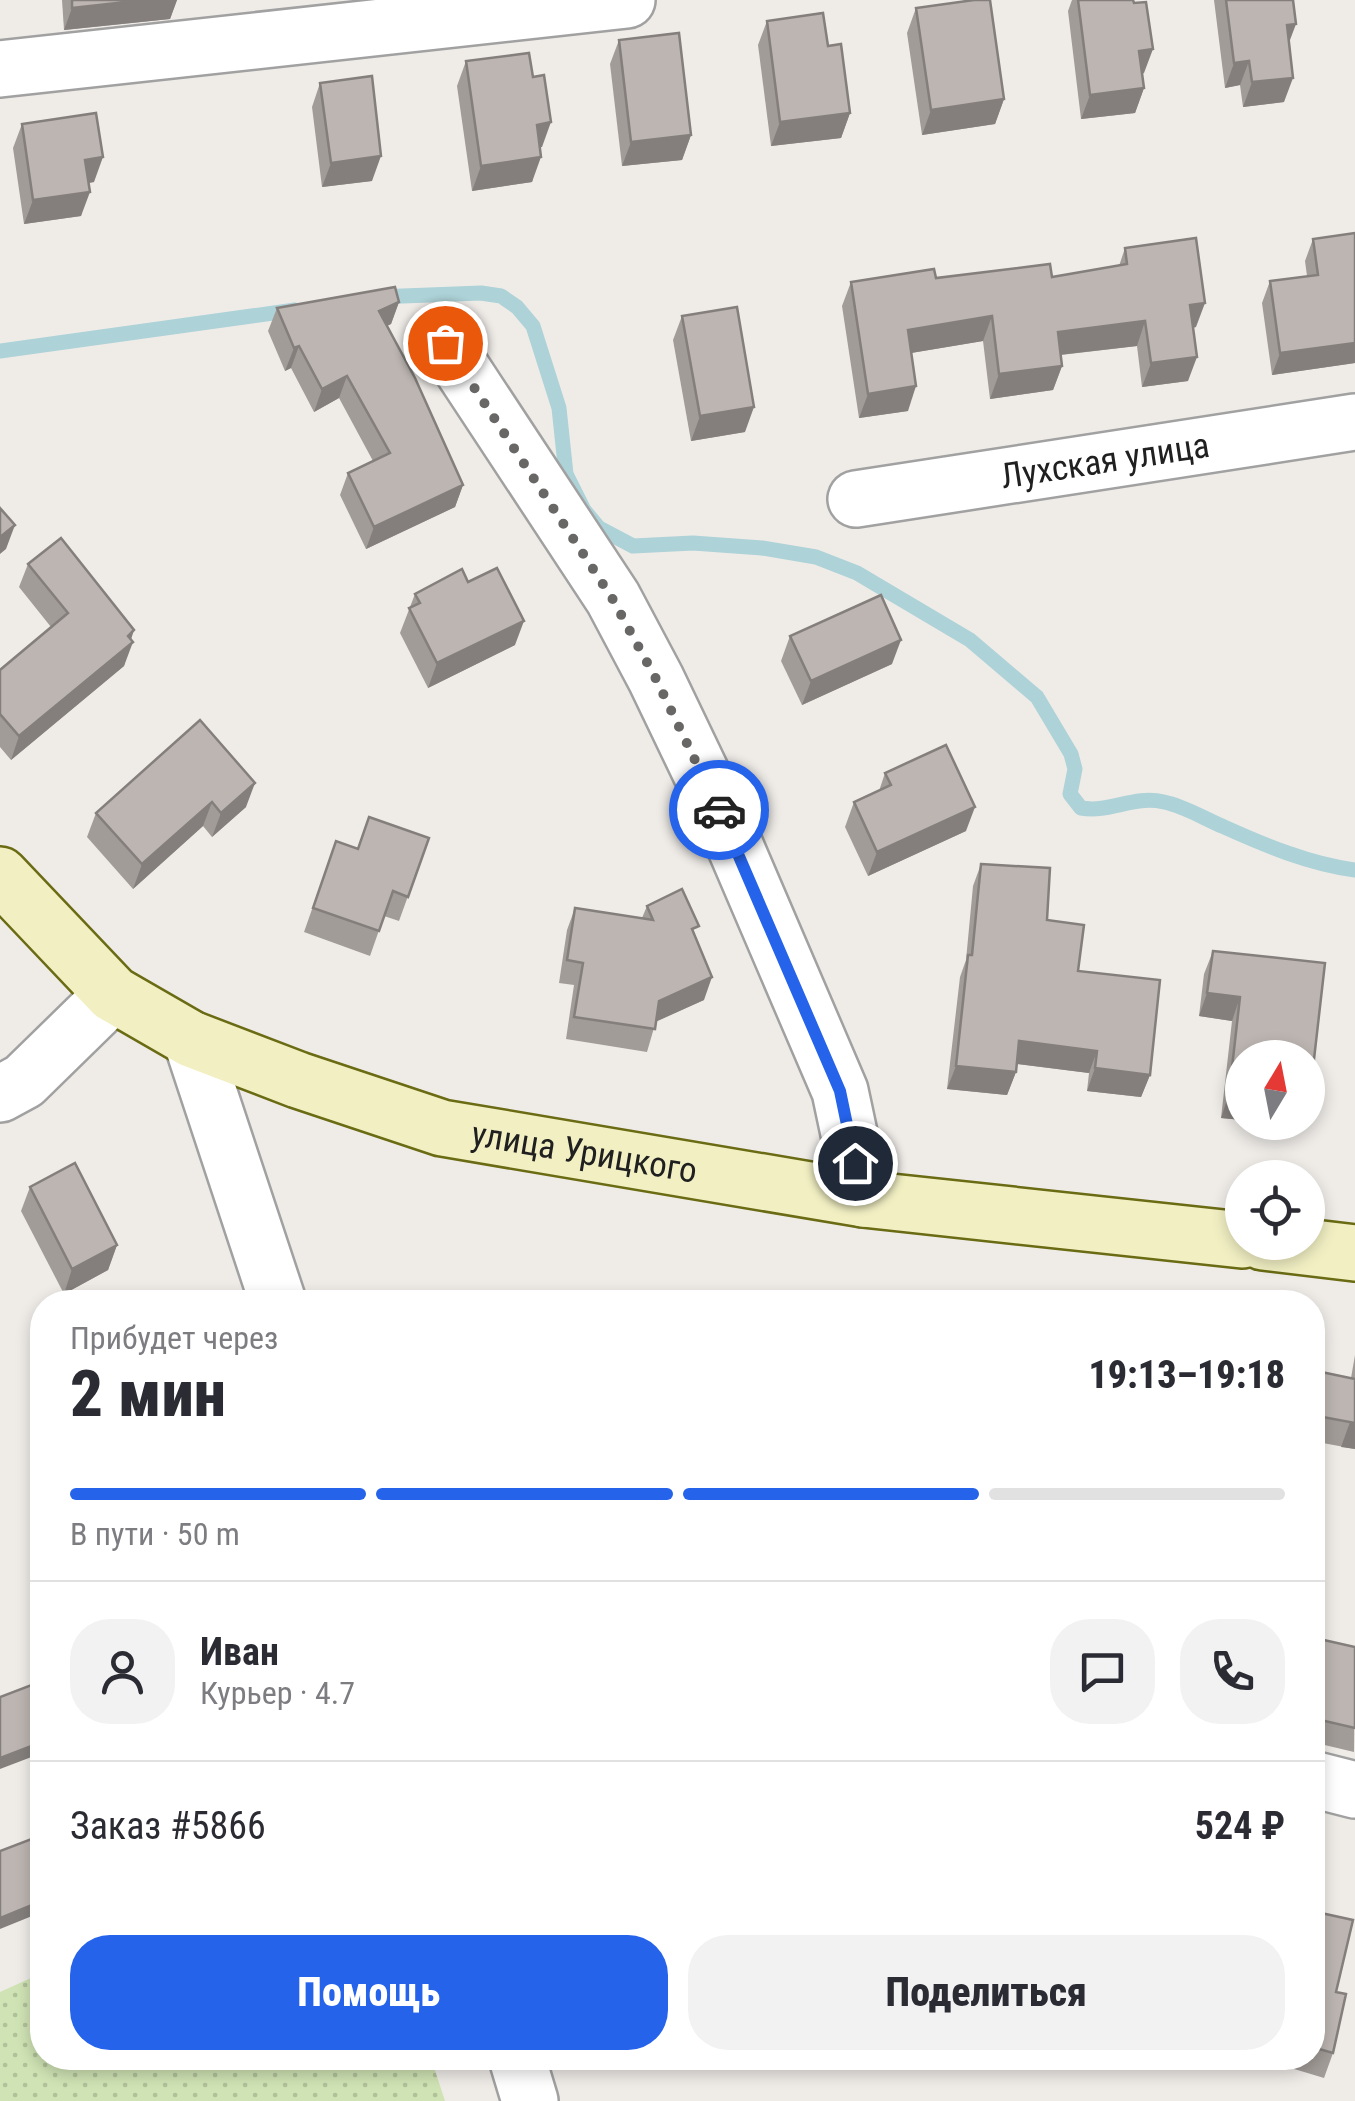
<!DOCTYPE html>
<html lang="ru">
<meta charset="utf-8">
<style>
:root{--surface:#fff;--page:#f2f2f3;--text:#2b2b33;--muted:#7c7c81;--line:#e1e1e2;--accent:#2563eb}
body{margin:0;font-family:"Roboto Condensed",sans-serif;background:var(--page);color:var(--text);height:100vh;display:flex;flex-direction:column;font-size:38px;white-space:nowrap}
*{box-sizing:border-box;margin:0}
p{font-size:32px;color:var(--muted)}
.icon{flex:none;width:55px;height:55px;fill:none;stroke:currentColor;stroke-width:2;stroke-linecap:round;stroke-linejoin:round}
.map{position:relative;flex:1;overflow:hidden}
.details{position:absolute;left:30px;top:1290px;width:1295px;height:780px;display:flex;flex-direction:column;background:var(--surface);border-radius:40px;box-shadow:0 5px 15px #0003}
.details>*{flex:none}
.needle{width:65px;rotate:10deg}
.buttons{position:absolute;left:1225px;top:1040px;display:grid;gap:20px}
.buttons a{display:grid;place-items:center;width:100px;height:100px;border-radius:50%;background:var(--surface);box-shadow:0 5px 15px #0003;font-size:50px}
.pin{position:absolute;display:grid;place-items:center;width:85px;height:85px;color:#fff;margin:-42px;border:5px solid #fff;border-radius:50%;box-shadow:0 2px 10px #0007}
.courier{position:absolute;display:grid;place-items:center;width:100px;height:100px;margin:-50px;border:8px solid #2563eb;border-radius:50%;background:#fff;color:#222;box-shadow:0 2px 12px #0007}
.summary em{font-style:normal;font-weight:800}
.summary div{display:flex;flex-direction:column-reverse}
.summary{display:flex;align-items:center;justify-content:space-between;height:170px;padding:0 40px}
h1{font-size:65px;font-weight:800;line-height:75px}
.bar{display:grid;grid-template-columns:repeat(4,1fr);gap:15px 10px;align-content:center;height:120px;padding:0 40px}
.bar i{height:12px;border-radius:8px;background:var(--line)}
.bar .on{background:var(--accent)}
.bar p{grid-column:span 4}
.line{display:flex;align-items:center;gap:25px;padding:0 40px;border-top:2px solid var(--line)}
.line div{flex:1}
.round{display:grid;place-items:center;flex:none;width:105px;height:105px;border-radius:40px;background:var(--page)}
.action{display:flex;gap:20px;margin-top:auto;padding:20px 40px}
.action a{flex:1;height:115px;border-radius:40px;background:var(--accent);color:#fff;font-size:40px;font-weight:800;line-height:115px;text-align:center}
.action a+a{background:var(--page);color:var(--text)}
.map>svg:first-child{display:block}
</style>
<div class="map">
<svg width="1355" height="2101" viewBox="0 0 1355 2101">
<defs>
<pattern id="garden-dots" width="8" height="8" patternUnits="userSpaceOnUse" patternTransform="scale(2.5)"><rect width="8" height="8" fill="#cfe3b4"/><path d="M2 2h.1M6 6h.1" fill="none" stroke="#b1c29a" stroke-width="1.8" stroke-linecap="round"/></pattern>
</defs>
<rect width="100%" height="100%" fill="#efece8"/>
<polygon fill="url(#garden-dots)" points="42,1973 42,2058 431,2058 445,2101 0,2101 0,1992"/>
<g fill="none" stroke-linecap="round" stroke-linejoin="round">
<g stroke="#add2d7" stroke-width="15">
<path d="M377 297 481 293 501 296 517 307 533 326 559 408 566 474 584 510 599 528 633 546 693 543 762 548 816 557 857 573 970 640 1037 697 1071 754 1075 769 1070 794 1081 808C1111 813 1133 795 1164 802 1184 806 1203 818 1222 826 1264 845 1309 864 1355 870"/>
<polyline points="0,351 295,310"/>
</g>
<g stroke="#a1a1a1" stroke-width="60">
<g id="street">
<polyline points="0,69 627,0"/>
<polyline points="445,343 613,598 656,679 726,825 840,1091 863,1199"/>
<path id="s1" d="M856 499 1355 422"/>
<polyline points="191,1039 278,1302"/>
<polyline points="0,1094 24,1081 113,994"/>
<polyline points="1312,1779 1355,1790"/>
<polyline points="517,2058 530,2101"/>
</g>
</g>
<g stroke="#6a6b13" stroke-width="60">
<g id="secondary">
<path id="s2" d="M0 875 113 994 191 1039 298 1080 442 1128 863 1199 1242 1240"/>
<polyline points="1263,1242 1355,1253"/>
</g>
</g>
<use href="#street" stroke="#fff" stroke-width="55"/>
<use href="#secondary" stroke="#f2f0c3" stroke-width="55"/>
</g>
<g fill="#a29c98">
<polygon points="62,0 177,0 170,19 64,30"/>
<polygon points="1072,0 1133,0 1144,73 1142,74 1144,88 1135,113 1081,119 1068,11"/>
<polygon points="1214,0 1293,0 1284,102 1243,107 1240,85 1225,88"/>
<polygon points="916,8 1004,99 995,124 922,135 907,33"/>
<polygon points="767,21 828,46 850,113 841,138 771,146 758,45"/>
<polygon points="619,40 691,135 682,160 622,166 610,64"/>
<polygon points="466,61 533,77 542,147 540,147 532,182 472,191 457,86"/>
<polygon points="320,83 372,181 322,187 312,107"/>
<polygon points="22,124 94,182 88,183 81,216 24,224 13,148"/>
<polygon points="1355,233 1355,363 1272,375 1262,303 1270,281 1307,276 1305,261 1313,239"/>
<polygon points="1125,248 1196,327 1193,328 1188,381 1142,387 1137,346 1061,355 1062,366 1053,390 990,399 983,341 911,353 908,411 859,418 842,306 851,282 936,278 1052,277 1119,266"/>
<polygon points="399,302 391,324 387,326 463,485 455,507 366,549 340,495 348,473 373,461 339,398 314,412 291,368 285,371 268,331 277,308"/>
<polygon points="682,316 745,432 691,441 673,340"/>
<polygon points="28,564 131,640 124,666 11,760 0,747 0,670 51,627 19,587"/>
<polygon points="468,582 515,645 428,688 400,633 415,594"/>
<polygon points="790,636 892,664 802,705 781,661"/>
<polygon points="200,720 246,807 212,837 203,826 133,889 87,837 96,813"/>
<polygon points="885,773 966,831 868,876 845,827 854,802 879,791"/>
<polygon points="429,838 399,921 384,916 370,956 304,932 336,841 358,848"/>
<polygon points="981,864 1047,920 1078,971 1150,1075 1141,1097 1087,1091 1089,1073 1017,1064 1016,1072 1007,1095 947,1089 960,977 966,960 973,886"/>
<polygon points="647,906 695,937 704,1000 656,1021 647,1052 566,1039 574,985 559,983 567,930 575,908 642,918"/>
<polygon points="1213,951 1325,963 1308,1108 1308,1058 1242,1058 1242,1120 1221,1118 1232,1021 1199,1016 1204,974"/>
<polygon points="30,1187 117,1245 108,1270 64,1294 21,1211"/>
<polygon points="1355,1355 1355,1449 1312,1441 1312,1370 1351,1378"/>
<polygon points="1315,1638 1355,1647 1354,1752 1312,1742 1312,1645"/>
<polygon points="1312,1911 1336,1992 1333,2053 1324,2078 1281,2065 1283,2058 1312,2058"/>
</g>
<g fill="#847f7c">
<polygon points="144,0 177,0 170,19 64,30 72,8"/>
<polygon points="1296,24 1287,48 1287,25"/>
<polygon points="1153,49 1144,73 1130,75 1139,51"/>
<polygon points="1249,61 1240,85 1225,88 1234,63"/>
<polygon points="1293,78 1284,102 1243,107 1252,82"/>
<polygon points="1144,88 1135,113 1081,119 1090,95"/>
<polygon points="1004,99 995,124 922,135 931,110"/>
<polygon points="850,113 841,138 771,146 780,122"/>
<polygon points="551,122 542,147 528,150 537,125"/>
<polygon points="691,135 682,160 622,166 631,142"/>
<polygon points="381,156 372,181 322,187 331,163"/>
<polygon points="103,157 94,182 76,185 85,160"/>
<polygon points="541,157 532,182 472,191 481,166"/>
<polygon points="90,192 81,216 24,224 33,200"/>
<polygon points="399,302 391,324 371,333 379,311"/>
<polygon points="1205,303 1196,327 1181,329 1190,305"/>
<polygon points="992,316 983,341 899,355 908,330"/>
<polygon points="1145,321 1137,346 1049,356 1058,332"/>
<polygon points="1355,343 1355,363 1272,375 1280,353"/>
<polygon points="299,346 291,368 285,371 294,348"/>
<polygon points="1197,357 1188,381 1142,387 1151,363"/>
<polygon points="1062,366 1053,390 990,399 999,374"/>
<polygon points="347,376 339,398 314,412 322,389"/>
<polygon points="916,386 908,411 859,418 868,394"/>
<polygon points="754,407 745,432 691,441 700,416"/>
<polygon points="463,485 455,507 366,549 374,527"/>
<polygon points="15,525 6,549 0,554 0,537"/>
<polygon points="524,621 515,645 428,688 437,663"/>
<polygon points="134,630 129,646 133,642 124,666 11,760 19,736"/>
<polygon points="901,640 892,664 802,705 811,681"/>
<polygon points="255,783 246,807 212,837 221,813"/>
<polygon points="212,802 203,826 133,889 142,864"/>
<polygon points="975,807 966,831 868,876 877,852"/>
<polygon points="712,977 704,1000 651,1024 659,1001"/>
<polygon points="1207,993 1240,997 1232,1021 1199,1016"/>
<polygon points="1019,1041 1097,1051 1089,1073 1011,1063"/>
<polygon points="956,1066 1016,1072 1007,1095 947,1089"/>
<polygon points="1095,1068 1150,1075 1141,1097 1087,1091"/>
<polygon points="1229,1094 1242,1096 1242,1120 1221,1118"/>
<polygon points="1260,1122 1302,1122 1301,1127"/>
<polygon points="117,1245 108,1270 64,1294 72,1269"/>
<polygon points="1350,1422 1355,1423 1355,1449 1341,1447"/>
<polygon points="42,1742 42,1753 0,1769 0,1758"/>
<polygon points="42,1901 42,1912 0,1929 0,1918"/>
</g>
<g fill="#bcb5b1" stroke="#847f7c" stroke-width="2.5">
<polygon points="72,0 144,0 72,8"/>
<polygon points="974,0 990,0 1004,99 931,110 916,8"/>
<polygon points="1078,0 1133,0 1134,3 1146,2 1153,49 1139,51 1144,88 1090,95"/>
<polygon points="1226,0 1293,0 1296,24 1287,25 1293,78 1252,82 1249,61 1234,63"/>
<polygon points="823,13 828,46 841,44 850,113 780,122 767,21"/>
<polygon points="679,33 691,135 631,142 619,40"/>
<polygon points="529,53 533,77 544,75 551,122 537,125 541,157 481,166 466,61"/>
<polygon points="372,76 381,156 331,163 320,83"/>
<polygon points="96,113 103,157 85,160 90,192 33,200 22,124"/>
<polygon points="1355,233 1355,343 1280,353 1270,281 1318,275 1313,239"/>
<polygon points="1196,238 1205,303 1190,305 1197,357 1151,363 1145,321 1058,332 1062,366 999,374 992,316 908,330 916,386 868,394 851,282 934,269 936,278 1050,264 1052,277 1127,264 1125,248"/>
<polygon points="395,287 399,302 379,311 415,378 463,485 374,527 348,473 390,453 347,376 322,389 299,346 294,348 277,308"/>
<polygon points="737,307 754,407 700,416 682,316"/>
<polygon points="0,508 15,525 0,537"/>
<polygon points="61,538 134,630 128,636 133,642 19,736 0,714 0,670 68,613 28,564"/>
<polygon points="497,568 524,621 437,663 409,608 420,603 415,594 462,569 468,582"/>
<polygon points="881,595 901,640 811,681 790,636"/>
<polygon points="200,720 255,783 221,813 212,802 142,864 96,813"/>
<polygon points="946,745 975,807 877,852 854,802 891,785 885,773"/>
<polygon points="369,817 429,838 408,897 393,891 379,931 313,908 336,841 358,849"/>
<polygon points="981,864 1050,868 1047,920 1084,925 1078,971 1160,980 1150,1075 1095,1068 1097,1051 1019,1041 1016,1072 956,1066 968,955 972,955"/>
<polygon points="682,889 699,926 692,929 712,977 659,1001 655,1029 574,1017 583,963 567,960 575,908 653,920 647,906"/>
<polygon points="1213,951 1325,963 1309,1103 1308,1103 1308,1058 1242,1058 1242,1096 1229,1094 1240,997 1207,993"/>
<polygon points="75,1163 117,1245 72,1269 30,1187"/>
<polygon points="1312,1370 1355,1379 1355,1423 1312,1415"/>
<polygon points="1315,1638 1355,1647 1355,1728 1312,1718 1312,1649"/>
<polygon points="42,1681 42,1742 0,1758 0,1697"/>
<polygon points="42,1835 42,1901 0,1918 0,1851"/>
<polygon points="1312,1911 1353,1920 1336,1992 1346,1994 1333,2053 1312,2047"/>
</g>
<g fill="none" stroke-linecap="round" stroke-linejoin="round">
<polyline stroke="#686766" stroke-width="10" stroke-dasharray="0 18" points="445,343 612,598 656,679 719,810"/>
<polyline stroke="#2563eb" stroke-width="12" points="719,810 840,1091 855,1163"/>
</g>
<g text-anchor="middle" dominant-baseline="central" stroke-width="9" stroke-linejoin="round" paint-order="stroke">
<g font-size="35" fill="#202020" stroke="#fff">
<text stroke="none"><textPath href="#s1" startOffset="252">Лухская улица</textPath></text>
<text stroke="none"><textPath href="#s2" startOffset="665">улица Урицкого</textPath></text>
</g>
</g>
</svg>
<div class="buttons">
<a><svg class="needle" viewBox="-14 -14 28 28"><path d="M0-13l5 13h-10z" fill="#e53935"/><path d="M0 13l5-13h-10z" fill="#7c7c81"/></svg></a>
<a><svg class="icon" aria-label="locate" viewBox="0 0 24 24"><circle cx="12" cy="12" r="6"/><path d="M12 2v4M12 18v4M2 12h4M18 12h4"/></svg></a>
</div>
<div class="pin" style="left:445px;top:343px;background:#ea580c"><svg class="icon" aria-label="bag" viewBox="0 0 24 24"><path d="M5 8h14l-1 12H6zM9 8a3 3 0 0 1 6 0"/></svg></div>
<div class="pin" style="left:855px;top:1163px;background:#1f2937"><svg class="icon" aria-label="home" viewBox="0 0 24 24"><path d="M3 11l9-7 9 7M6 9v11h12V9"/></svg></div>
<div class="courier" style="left:719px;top:810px"><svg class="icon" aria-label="car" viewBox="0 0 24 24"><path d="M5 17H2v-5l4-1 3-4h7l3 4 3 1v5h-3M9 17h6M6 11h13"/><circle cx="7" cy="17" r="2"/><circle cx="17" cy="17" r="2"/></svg></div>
<section class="details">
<div class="summary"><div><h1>2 мин</h1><p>Прибудет через</p></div><em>19:13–19:18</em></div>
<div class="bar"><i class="on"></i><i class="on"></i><i class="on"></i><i></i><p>В пути · 50 m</p></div>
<div class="line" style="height:180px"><a class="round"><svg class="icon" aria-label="person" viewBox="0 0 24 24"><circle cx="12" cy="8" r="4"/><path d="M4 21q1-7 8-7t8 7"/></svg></a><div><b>Иван</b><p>Курьер · 4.7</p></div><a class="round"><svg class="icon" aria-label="chat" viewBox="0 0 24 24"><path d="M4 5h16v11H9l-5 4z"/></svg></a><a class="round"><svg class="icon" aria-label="phone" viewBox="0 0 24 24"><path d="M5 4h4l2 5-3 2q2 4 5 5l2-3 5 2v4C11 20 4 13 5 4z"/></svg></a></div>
<div class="line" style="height:130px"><div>Заказ #5866</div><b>524 ₽</b></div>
<div class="action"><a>Помощь</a><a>Поделиться</a></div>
</section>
</div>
